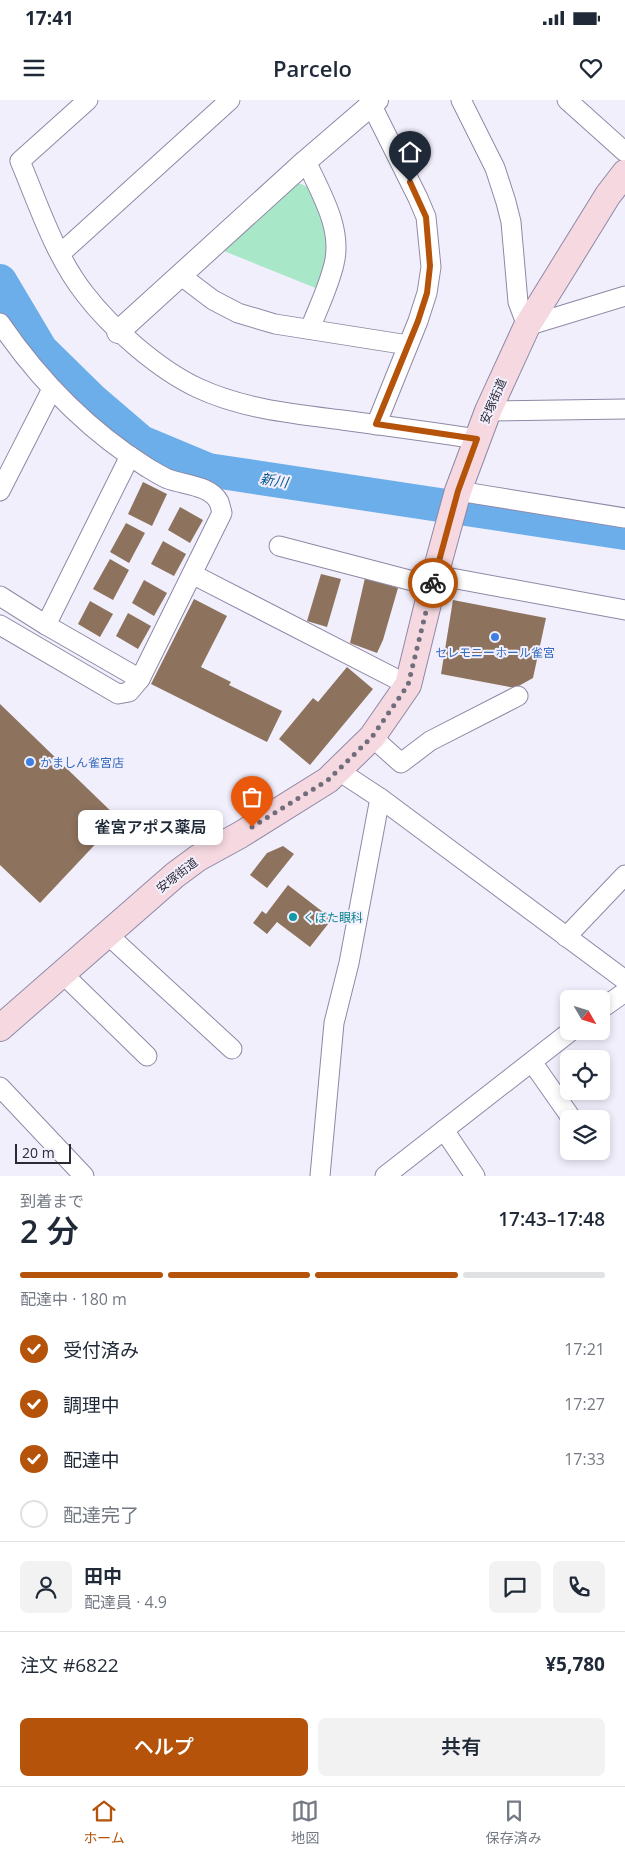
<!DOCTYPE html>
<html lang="ja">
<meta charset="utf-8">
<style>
:root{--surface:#fff;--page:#f2f2f3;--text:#1f2937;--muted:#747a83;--line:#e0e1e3;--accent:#b45309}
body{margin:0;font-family:"Open Sans","Noto Sans JP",sans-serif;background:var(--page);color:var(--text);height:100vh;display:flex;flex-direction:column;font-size:19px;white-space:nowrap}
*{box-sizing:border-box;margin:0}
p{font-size:16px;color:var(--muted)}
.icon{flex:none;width:28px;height:28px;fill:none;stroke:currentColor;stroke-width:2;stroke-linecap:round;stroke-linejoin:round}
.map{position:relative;height:1076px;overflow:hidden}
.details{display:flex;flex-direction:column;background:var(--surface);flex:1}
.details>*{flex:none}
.needle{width:32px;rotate:129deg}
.tools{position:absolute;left:560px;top:890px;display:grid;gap:10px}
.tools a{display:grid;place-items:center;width:50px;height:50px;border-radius:8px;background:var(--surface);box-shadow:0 2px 8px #0003;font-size:25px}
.scale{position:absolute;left:15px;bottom:12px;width:56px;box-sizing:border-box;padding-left:5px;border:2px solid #2c2835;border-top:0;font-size:14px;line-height:18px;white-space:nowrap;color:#2c2835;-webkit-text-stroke:4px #f2effc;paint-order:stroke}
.pin{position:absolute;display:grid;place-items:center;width:42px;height:42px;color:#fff;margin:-51px -21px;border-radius:50% 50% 50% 0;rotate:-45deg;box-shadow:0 0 5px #0007}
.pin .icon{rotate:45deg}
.courier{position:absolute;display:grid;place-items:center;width:50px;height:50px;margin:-25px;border:4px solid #b45309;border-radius:50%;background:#fff;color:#222;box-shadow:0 1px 6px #0007}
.bubble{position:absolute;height:35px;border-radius:8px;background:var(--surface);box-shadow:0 2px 8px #0003;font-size:16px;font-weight:600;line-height:35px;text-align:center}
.headline em{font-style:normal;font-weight:600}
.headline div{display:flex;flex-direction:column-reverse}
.headline{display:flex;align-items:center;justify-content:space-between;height:85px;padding:0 20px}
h1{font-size:32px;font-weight:600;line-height:38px}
.bar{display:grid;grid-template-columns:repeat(4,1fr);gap:8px 5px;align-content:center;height:60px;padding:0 20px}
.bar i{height:6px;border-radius:4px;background:var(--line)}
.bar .selected{background:var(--accent)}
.bar p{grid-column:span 4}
.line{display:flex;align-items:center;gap:12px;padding:0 20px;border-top:1px solid var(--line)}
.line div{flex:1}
.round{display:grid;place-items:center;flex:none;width:52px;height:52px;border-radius:8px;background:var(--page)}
ol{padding:0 20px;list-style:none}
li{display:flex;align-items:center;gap:15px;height:55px}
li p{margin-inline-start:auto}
li .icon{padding:5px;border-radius:50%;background:var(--accent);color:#fff;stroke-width:4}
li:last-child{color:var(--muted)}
li i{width:28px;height:28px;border:2px solid var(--line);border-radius:50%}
.action{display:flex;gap:10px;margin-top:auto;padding:10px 20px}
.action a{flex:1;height:58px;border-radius:8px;background:var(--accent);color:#fff;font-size:20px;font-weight:600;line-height:58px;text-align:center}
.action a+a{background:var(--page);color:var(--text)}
.status{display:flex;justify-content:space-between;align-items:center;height:35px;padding:0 25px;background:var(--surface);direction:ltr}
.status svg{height:14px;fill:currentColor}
header{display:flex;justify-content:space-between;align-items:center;height:65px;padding:0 20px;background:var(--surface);font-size:22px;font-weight:600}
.tabs{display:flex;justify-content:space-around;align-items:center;height:70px;border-top:1px solid var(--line);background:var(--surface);font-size:14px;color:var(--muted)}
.tabs a{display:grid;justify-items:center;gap:2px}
.tabs .selected{color:var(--accent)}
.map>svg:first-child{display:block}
</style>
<div class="status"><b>17:41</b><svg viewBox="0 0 49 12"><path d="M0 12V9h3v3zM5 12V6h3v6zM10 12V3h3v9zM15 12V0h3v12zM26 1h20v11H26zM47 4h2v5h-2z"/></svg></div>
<header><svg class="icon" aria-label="menu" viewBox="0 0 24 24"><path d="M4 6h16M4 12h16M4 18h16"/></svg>Parcelo<svg class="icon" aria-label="heart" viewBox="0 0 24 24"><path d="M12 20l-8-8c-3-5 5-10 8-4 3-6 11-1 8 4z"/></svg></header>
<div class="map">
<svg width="625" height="1076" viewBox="0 0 625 1076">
<rect width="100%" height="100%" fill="#f2effc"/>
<path fill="#a8e8c9" d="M296 82 310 88C319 112 330 139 325 166 324 173 320 181 318 189L224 151Z"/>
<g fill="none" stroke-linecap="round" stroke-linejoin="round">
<polyline stroke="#6baeea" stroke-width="34" points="0,181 41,250 92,300 141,342 208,370 625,433"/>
</g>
<g fill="#8d735e">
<polygon points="143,382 167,394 152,426 128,414"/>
<polygon points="180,407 203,420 190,443 168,430"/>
<polygon points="126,423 145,433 129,463 110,452"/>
<polygon points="163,441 186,454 174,476 151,464"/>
<polygon points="110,459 129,470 113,500 93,489"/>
<polygon points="321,474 341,479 327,527 307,521"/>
<polygon points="365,478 398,488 383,540 377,553 350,543"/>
<polygon points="144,480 167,493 154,516 132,503"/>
<polygon points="194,499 227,516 201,567 231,582 229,585 282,611 267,642 151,584"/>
<polygon points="453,500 546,518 533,578 515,588 441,574"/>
<polygon points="90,501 113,514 100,537 78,524"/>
<polygon points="128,513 151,526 138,549 116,536"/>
<polygon points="347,567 373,589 310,665 279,639 313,598 318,602"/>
<polygon points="0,604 119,719 40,803 0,765"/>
<polygon points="283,746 294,754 267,788 250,775 267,753"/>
<polygon points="288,785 332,819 310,847 277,822 267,834 253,823 262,811 266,814"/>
</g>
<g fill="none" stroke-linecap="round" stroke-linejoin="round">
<g stroke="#8f88a6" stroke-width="21">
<g id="minor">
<path d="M88 0 20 61C39 106 55 156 85 194 111 228 159 270 198 288 243 309 294 314 342 320 387 326 432 332 477 339"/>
<polyline points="369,0 418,98 426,117 431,167 427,193 418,221 376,325"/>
<polyline points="461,0 495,68 506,102 511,122 518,202 527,226 625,196"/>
<polyline points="567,0 625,52"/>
<path d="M306 61C320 92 343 128 334 164 329 186 318 208 310 229"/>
<polyline points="60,154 230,0"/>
<polyline points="180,175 213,200 238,213 275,224 408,245"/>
<path d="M0 223C39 280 89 331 148 368 155 372 161 376 168 379 184 385 210 385 219 402 220 405 221 409 222 413L140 579 46 525 0 496"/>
<polyline points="488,311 625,309"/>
<polyline points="0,391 52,289"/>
<polyline points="458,391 625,418"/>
<polyline points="279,446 432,486"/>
<polyline points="192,474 408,585"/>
<polyline points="435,475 625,510"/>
<polyline points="0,525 118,594 129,592 140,579"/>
<polyline points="46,525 130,356"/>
<polyline points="372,637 401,663 430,641 518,596"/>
<polyline points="339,671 380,698 625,880"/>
<polyline points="107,834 232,949"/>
<polyline points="566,837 625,775"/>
<polyline points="62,873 147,956"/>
<polyline points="601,909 625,892"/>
<polyline points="532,962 572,1019"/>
<polyline points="0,987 84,1076"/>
<polyline points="444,1030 475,1076"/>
<polyline points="320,1076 334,923 349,863 380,698"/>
<polyline points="385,1076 571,931"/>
</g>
</g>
<g stroke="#8f88a6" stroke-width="24">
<polyline id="tertiary" points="118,232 306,61 377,0"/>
</g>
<g stroke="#8f88a6" stroke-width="28">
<polyline id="secondary" points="0,928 175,775 198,758 240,735 328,680 372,637 408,585 435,475 458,391 488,311 527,226 608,95 625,73"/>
</g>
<use href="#minor" stroke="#fff" stroke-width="19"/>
<use href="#tertiary" stroke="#fff" stroke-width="22"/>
<use href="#secondary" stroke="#f5d8e0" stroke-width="26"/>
</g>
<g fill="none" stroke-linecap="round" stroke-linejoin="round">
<polyline stroke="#716e7b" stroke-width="5" stroke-dasharray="0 9" points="252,727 328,680 372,637 408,585 433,483"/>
<polyline stroke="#b45309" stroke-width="6" points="410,82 426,117 430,166 427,193 418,221 376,324 477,339 458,391 433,483"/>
</g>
<g fill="#3f7fe0" stroke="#f2effc" stroke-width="2">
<circle cx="495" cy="537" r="5"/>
<circle cx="30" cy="662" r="5"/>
</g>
<circle fill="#0f9aa8" stroke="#f2effc" stroke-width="2" cx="293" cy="817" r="5"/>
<g text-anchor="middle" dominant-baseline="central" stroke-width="4" stroke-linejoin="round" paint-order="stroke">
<g font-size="12" fill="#2c2835" stroke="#f2effc">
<text transform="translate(493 301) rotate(-67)">安塚街道</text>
<text transform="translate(177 775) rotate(-38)">安塚街道</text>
</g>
<g font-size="12" fill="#366cbe" stroke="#f2effc">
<text x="495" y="552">セレモニーホール雀宮</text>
<text x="40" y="662" text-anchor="start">かましん雀宮店</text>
</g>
<g font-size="12" fill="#0d838f" stroke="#f2effc" text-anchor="start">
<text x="303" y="817">くぼた眼科</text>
</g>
<g font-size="14" font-style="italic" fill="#05578d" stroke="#f2effc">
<text transform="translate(274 380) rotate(9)">新川</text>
</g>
</g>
</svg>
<div class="tools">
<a><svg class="needle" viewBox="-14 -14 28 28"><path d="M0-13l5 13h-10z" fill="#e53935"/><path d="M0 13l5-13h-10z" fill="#747a83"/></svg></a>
<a><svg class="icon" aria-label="locate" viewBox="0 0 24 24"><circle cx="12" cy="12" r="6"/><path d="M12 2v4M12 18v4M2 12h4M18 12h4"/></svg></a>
<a><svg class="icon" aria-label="layers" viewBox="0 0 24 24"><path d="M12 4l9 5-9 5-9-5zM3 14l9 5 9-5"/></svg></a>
</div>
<div class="scale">20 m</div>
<div class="pin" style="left:252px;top:727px;background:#ea580c"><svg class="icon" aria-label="bag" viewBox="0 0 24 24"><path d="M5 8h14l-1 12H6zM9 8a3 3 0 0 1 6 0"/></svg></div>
<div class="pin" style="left:410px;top:82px;background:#1f2937"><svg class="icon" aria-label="home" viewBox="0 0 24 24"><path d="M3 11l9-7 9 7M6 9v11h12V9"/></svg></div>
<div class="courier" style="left:433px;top:483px"><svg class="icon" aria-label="bike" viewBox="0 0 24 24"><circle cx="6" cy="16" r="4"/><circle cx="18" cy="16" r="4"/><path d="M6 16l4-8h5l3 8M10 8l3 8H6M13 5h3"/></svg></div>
<div class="bubble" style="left:78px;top:710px;width:145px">雀宮アポス薬局</div>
</div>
<section class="details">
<div class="headline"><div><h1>2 分</h1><p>到着まで</p></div><em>17:43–17:48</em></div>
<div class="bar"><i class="selected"></i><i class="selected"></i><i class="selected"></i><i></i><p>配達中 · 180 m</p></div>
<ol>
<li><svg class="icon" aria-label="check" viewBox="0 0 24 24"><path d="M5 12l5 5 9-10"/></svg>受付済み<p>17:21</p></li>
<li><svg class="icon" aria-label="check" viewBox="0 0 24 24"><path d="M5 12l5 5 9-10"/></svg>調理中<p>17:27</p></li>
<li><svg class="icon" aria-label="check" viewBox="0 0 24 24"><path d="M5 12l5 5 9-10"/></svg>配達中<p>17:33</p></li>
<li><i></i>配達完了</li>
</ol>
<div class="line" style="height:90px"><a class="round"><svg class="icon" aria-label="person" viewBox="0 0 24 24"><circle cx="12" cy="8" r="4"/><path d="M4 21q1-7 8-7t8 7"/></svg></a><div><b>田中</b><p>配達員 · 4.9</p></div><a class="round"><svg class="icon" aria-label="chat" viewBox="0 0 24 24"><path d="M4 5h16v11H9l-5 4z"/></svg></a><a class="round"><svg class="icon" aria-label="phone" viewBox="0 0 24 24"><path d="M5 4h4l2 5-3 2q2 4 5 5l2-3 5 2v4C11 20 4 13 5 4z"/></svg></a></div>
<div class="line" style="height:65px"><div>注文 #6822</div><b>¥5,780</b></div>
<div class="action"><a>ヘルプ</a><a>共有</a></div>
</section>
<nav class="tabs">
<a class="selected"><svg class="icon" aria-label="home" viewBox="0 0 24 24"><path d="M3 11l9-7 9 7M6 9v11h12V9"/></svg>ホーム</a>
<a><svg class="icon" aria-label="map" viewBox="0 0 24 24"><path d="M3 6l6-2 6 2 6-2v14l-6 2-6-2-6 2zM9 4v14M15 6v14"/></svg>地図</a>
<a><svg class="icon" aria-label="saved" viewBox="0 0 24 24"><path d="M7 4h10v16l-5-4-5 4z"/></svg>保存済み</a>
</nav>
